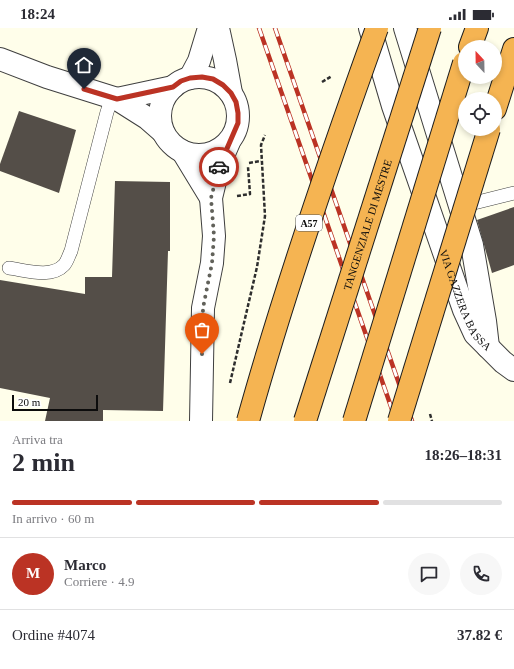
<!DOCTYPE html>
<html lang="it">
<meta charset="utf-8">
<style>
:root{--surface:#fff;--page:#f7f7f7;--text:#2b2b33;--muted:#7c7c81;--line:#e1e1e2;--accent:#bb3324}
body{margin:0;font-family:Georgia,serif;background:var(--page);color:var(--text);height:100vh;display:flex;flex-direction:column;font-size:15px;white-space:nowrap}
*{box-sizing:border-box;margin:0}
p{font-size:13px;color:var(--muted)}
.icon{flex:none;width:22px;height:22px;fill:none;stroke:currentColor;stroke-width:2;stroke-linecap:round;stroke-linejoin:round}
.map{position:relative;height:393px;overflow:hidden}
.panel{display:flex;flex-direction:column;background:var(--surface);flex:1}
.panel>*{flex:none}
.needle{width:26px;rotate:338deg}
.tools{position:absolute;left:458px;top:12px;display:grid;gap:8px}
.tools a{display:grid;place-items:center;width:44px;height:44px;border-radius:50%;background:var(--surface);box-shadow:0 2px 6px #0003;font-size:20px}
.scale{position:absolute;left:12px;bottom:10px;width:86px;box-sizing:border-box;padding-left:4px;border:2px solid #0c0c0c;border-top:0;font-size:11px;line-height:14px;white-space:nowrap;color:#0c0c0c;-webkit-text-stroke:3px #fff;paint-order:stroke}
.pin{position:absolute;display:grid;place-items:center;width:34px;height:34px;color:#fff;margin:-41px -17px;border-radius:50% 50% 50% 0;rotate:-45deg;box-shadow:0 0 4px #0007}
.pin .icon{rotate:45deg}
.courier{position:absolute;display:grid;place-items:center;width:40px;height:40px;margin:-20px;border:3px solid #bb3324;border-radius:50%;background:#fff;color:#222;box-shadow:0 1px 5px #0007}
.headline em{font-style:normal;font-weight:700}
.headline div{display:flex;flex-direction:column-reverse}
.headline{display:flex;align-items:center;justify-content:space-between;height:68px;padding:0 12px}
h1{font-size:26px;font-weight:700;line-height:30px}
.bar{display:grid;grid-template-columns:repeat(4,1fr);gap:6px 4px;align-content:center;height:48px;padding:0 12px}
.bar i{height:5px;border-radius:3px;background:var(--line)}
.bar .on{background:var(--accent)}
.bar p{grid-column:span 4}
.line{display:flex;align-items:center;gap:10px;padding:0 12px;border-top:1px solid var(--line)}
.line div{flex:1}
.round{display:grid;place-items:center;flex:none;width:42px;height:42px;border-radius:21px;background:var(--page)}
.status{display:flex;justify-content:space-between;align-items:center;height:28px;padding:0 20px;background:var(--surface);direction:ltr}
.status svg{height:11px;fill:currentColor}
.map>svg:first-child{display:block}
</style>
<div class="status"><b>18:24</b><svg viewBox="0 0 49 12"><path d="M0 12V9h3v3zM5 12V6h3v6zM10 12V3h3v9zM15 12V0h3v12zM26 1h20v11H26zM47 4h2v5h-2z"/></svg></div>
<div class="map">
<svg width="514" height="393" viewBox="0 0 514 393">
<rect width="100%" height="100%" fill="#fffeea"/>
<g fill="#544e48">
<polygon points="19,83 76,102 59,165 0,143 0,136"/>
<polygon points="115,153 170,154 170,223 168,223 163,383 103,382 103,393 45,393 50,370 0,360 0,252 85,266 85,249 112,249"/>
<polygon points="514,179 514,237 492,245 477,192"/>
</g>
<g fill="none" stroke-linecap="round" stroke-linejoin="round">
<g stroke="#3f3f3f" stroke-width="14">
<g id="service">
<polyline points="462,178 514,165"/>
<path d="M9 240C25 242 51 251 64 237 67 234 69 227 71 223L107 84 112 70"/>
</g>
</g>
<g stroke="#3f3f3f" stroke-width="24">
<g id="minor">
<path id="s1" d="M370 0 393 78 464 282 475 306 503 334 514 342"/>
<polyline points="405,0 472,217 485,293 488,319"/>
</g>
</g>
<g stroke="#3f3f3f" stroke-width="24">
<g id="tertiary">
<polyline points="218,0 225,32 231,65"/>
<polyline points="0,31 47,49 117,71 147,90 163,104"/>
<circle cx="199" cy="88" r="39"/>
<polyline points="190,50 199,33 209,0"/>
<polyline points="117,71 173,59"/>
<polyline points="183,124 211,170"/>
<polyline points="201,393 203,280 212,235 214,208 211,170 219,137 229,114"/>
</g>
</g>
<g stroke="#1d1d1d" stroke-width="24">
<g id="motorway">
<polyline points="470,19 477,0"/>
<polyline points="495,81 514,21"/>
</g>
</g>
<g stroke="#2e2e2e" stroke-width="2.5" stroke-dasharray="4 2" stroke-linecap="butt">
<polyline points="322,54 332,48"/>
<polyline points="249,135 261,133"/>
<polyline points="237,168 250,166 248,139"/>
<polyline points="230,355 257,239 265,188 261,117 265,107"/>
<polyline points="430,386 432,393"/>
</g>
<use href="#service" stroke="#fff" stroke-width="13"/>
<use href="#minor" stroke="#fff" stroke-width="22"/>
<use href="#tertiary" stroke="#fff" stroke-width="22"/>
<use href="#motorway" stroke="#f5b452" stroke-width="22"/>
<g stroke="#bb3324" stroke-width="4.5">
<g id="rail">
<polyline points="259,0 396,393"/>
<polyline points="275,0 412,393"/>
</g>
</g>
<use href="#rail" stroke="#fff" stroke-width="3" stroke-dasharray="9" stroke-linecap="butt"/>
<g stroke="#1d1d1d" stroke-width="24" stroke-linecap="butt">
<g id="motorway-bridge">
<path d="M248 393C285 260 330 130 377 0"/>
<path id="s2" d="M305 393 430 0"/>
<polyline points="354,393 464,35"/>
<polyline points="399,393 489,101"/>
</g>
</g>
<use href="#motorway-bridge" stroke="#f5b452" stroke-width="22"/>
</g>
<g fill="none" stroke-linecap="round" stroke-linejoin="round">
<polyline stroke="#61615a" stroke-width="4" stroke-dasharray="0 7.2" points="202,326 203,280 212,235 214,208 211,170 219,139"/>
<polyline stroke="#bb3324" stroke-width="5" points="84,61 117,71 173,59 181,53 190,50 202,49 213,51 223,57 231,65 236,74 238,85 238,95 219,139"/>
</g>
<g text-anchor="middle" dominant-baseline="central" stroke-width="4" stroke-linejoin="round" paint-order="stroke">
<rect fill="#fff" stroke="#555" stroke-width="1" x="296" y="187" width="26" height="16" rx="3"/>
<g font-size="10" font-weight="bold" fill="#0c0c0c">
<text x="309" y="195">A57</text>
</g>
<g font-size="11" fill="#0c0c0c" stroke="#fff">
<text stroke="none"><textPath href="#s2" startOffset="206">TANGENZIALE DI MESTRE</textPath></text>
<text stroke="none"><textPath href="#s1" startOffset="289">VIA GAZZERA BASSA</textPath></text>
</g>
</g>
</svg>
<div class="tools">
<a><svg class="needle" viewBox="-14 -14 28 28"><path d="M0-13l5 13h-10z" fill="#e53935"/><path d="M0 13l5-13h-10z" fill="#7c7c81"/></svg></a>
<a><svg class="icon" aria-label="locate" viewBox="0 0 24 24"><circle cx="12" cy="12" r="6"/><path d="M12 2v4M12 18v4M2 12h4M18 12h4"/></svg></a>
</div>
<div class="scale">20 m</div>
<div class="pin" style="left:202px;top:326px;background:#ea580c"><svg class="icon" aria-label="bag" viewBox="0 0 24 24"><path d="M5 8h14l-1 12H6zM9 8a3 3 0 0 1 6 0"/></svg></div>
<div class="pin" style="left:84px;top:61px;background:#1f2937"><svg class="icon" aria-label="home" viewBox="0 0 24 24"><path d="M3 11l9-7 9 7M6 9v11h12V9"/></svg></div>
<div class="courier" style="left:219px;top:139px"><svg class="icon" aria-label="car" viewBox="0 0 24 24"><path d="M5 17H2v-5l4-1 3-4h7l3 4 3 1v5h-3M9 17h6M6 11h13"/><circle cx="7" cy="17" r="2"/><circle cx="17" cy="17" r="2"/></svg></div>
</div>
<section class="panel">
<div class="headline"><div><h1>2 min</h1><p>Arriva tra</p></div><em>18:26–18:31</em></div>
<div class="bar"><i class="on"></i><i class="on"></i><i class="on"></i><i></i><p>In arrivo · 60 m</p></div>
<div class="line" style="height:72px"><b class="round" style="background:var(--accent);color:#fff">M</b><div><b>Marco</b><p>Corriere · 4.9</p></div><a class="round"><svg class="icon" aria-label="chat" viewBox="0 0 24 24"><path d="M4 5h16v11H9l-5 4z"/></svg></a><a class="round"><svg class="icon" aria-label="phone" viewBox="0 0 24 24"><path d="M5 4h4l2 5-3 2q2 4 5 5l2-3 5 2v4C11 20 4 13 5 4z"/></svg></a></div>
<div class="line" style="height:52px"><div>Ordine #4074</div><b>37.82 €</b></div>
</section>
